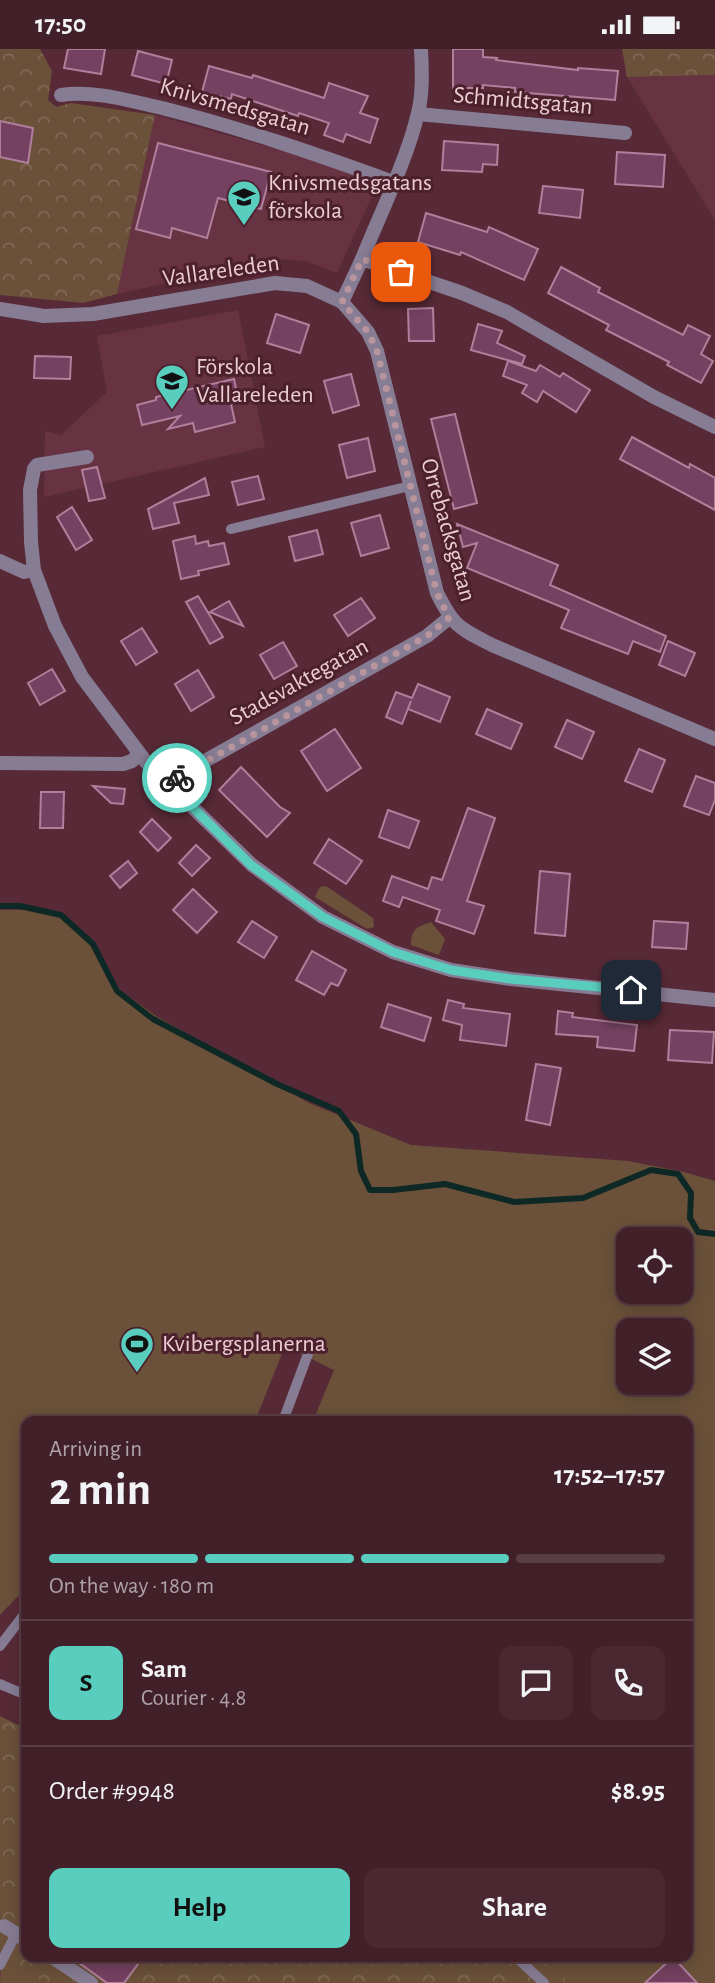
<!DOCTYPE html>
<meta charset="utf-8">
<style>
:root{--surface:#422029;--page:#492831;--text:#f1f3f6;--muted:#aea3a8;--line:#5a3e46;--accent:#59cebe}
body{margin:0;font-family:"Alegreya Sans",sans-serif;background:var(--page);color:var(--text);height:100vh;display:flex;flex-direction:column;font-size:26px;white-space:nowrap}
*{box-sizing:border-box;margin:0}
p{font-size:23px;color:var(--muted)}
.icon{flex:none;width:38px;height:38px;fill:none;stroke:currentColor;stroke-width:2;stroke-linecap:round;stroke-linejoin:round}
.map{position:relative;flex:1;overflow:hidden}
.details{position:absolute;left:21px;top:1367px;width:672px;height:546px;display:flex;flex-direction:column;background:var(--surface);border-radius:14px;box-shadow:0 4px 18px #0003,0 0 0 2px var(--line)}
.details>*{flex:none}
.tools{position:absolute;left:616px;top:1178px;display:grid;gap:14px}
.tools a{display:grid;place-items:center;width:77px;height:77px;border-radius:14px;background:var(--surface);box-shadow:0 4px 18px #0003,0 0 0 2px var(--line);font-size:35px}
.pin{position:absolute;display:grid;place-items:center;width:60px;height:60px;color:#fff;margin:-30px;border-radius:14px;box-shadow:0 4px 10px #0006}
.courier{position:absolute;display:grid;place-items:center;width:70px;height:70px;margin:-35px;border:5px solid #59cebe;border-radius:50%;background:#fff;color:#222;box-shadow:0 2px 9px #0007}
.head em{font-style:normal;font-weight:600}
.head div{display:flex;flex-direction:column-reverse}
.head{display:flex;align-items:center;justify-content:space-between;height:119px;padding:0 28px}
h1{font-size:46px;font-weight:600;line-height:52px}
.bar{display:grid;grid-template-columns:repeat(4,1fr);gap:10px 7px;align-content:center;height:84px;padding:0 28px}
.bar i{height:9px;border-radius:5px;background:var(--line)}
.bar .active{background:var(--accent)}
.bar p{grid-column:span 4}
.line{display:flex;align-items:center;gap:18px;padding:0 28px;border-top:2px solid var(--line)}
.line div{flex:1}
.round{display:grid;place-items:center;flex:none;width:74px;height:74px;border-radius:14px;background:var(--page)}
.primary-button{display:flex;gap:14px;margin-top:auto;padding:14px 28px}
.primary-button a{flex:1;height:80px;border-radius:14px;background:var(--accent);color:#111;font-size:28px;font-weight:600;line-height:80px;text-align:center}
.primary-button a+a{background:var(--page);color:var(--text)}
.status{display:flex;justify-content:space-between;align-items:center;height:49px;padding:0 35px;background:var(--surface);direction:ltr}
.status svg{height:19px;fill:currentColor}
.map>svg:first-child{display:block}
</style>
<div class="status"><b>17:50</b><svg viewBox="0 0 49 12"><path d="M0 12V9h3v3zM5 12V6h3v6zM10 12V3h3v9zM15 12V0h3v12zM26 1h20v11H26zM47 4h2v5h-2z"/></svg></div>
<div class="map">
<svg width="715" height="1934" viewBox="0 0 715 1934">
<defs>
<pattern id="forest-crowns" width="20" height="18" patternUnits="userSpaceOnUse" patternTransform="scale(1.75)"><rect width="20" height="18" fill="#6b5139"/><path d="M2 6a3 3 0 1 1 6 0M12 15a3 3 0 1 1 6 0" fill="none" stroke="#806955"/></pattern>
</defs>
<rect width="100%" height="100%" fill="#582a37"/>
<g fill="#673342">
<polygon points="715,26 715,171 627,28"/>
<polygon points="155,66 333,116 367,133 372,147 337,224 306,212 279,210 117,245"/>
<polygon points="238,261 265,398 44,448 45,382 61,386 107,343 97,287"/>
</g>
<g fill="#6b5139" fill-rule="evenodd">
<polygon points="326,837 373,869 374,878 367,880 315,848 320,838"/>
<path d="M0 861H35L59 867 89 894 109 933 156 967 309 1054 411 1096 628 1112 684 1123 715 1132V1934H569L542 1908H688V1372H313L334 1321 285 1297 255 1372H26V1541L21 1544 0 1566ZM628 1190H681V1242H628ZM628 1281H681V1334H628Z"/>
<path d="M431 873 445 890 439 906 411 896C411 880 417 878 431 873Z"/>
<polygon points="1,1907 46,1934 0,1934"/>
</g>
<g fill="url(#forest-crowns)">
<polygon points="0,0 40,0 52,22 48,51 56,58 71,54 155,66 117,245 83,254 0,246"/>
<polygon points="622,0 715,0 715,26 627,28"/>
<polygon points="0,1667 26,1680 26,1908 542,1908 569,1934 46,1934 2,1908 0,1910"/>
</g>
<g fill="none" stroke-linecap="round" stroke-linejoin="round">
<polyline stroke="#0e2925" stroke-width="6" points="0,857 20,857 61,866 93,895 117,942 153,970 277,1035 339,1062 356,1085 361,1122 370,1141 393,1141 445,1135 514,1153 583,1149 651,1121 678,1125 691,1144 690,1169 698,1183 715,1185"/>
</g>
<g fill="#744160" stroke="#af7f9b" stroke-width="2">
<polygon points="68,0 105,0 101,25 64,19"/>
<polygon points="453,0 483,0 483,8 497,9 496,11 578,21 578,19 618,22 615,51 515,43 515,39 483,36 483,39 453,39"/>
<polygon points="138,2 172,11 166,35 132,26"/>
<polygon points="209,17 252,29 253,26 324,49 329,34 368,47 360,64 378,70 370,94 346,85 343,93 324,86 329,74 299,64 298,67 232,45 231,50 202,43"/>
<polygon points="0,72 33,79 28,114 0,108"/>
<polygon points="444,92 498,96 497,116 483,115 482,123 442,121"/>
<polygon points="158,94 271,123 261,160 218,149 207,189 172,179 170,189 136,180"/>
<polygon points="617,103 665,106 663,138 615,135"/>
<polygon points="543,137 583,141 580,169 539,164"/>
<polygon points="426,164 487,183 489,178 538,200 524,231 461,203 460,206 418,193"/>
<polygon points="561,218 600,239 598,243 683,286 688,276 710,287 701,305 713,312 701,334 667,316 669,313 606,281 609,276 548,244"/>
<polygon points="433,259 434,292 409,292 408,260"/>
<polygon points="276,265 309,276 300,304 267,294"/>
<polygon points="478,275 502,282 497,294 525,307 522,315 471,301"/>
<polygon points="35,307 71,308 70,330 34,329"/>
<polygon points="508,312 536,322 540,316 560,328 563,324 590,341 576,363 543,342 537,353 522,344 527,336 503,327"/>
<polygon points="351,325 359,356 333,364 324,332"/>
<polygon points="234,330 239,353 231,355 235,373 195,383 193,374 168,380 180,367 142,376 137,356 156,351 156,348"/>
<polygon points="455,365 477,454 454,460 431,370"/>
<polygon points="632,388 689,419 690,415 715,429 715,461 620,410"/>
<polygon points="368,389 375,422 347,429 339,396"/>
<polygon points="97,418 105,449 89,452 82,421"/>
<polygon points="258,427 264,450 238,456 232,433"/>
<polygon points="205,429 209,446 174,454 179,474 153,480 148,460"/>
<polygon points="72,458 92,491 76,501 57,468"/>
<polygon points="380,466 389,499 361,507 351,474"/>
<polygon points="457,475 558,516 550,536 666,587 660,603 633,592 628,605 561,579 569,561 467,519 477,494 463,498"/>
<polygon points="317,481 323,505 295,512 289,488"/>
<polygon points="195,487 196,495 208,492 209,497 224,494 229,515 198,522 199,526 181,530 173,492"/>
<polygon points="198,547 223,588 210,595 186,553"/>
<polygon points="361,549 375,569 348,587 334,566"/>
<polygon points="229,552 243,577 210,563"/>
<polygon points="142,579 157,603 136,616 121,592"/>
<polygon points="668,592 695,604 685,627 659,616"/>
<polygon points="283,593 297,617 274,630 260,606"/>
<polygon points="52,620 65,642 40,656 28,634"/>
<polygon points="198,621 214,648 191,662 175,635"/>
<polygon points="418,635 450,648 440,673 408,660 411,652 402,675 386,668 396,643 412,649"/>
<polygon points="487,660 522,675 511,700 476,685"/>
<polygon points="567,671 594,683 582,710 555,698"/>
<polygon points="335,680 361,719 327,742 301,702"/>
<polygon points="639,700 665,711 652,743 625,732"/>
<polygon points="241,718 280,758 290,764 267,788 219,741"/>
<polygon points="696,727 715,734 715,751 709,766 684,757"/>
<polygon points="93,737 125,740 123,755 111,754"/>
<polygon points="41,743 64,743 63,779 40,779"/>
<polygon points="468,759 495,769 467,852 484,857 474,885 436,872 440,861 403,848 399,858 383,852 392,827 428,840 432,828 442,831"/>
<polygon points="388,761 419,772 409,799 379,788"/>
<polygon points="152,770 171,789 158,802 140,783"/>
<polygon points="329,790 362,812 346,835 314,814"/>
<polygon points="196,796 210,809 192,827 179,814"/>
<polygon points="128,812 137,824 120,839 110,827"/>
<polygon points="540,822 570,825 565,887 535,884"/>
<polygon points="193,840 217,863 197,884 173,861"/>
<polygon points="252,872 277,888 264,909 238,893"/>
<polygon points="654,872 688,874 686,900 652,898"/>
<polygon points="312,902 346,921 338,937 331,934 324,946 296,931"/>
<polygon points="448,951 464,955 463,959 510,965 506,997 460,991 462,976 443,971"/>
<polygon points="388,955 431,969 424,992 381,978"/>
<polygon points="558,962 573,964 572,968 637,976 634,1002 597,998 598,988 556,985"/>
<polygon points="670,981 714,983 712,1014 668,1011"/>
<polygon points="536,1015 561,1019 550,1076 526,1071"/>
<polygon points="71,1908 128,1908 138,1915 124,1934 107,1934"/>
<polygon points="673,1908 697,1934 645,1934"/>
</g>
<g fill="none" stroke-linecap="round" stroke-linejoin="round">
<g stroke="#867c94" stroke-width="10">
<polyline points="231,480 410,437"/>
<polyline points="283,1372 312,1294"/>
<polyline points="0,1597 26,1563"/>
<polyline points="0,1635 26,1646"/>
<polyline points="516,1908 544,1934"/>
<polyline points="0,1916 16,1885"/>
</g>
<g stroke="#867c94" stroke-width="14">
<path d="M61 46C94 41 130 52 162 59 241 79 316 105 393 133"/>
<polyline points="418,65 625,84"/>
<path d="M362 210C380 165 407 111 418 64 423 44 422 21 421 0"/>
<path d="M342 253 368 283 377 302 437 544C454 578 459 579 492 596L715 690"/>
<polyline points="0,260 44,267 93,265 275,234 307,237 342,253 362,210 462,244 507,263 654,348 715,378"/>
<polyline points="87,408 37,416 34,420 30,441 31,493 34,521 55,577 82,628 146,713 252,816 323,868 393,903 451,921 511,930 715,951"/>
<polyline points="0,512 24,523 34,521"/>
<polyline points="0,714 123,715 132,712 139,705"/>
<polyline points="170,735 180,726 427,587 449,569"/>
<polyline points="4,1877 26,1891"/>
<polyline points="52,1908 91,1934"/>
</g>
</g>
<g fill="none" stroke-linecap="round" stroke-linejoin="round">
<polyline stroke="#b8949d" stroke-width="7" stroke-dasharray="0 12.6" points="177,729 427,587 449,569 437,544 377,302 368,283 342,253 362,210 401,223"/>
<polyline stroke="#59cebe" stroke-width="9" points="177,729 170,736 251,816 323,868 393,903 451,921 511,930 631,941"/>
</g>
<defs>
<g id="school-pin" transform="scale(1.75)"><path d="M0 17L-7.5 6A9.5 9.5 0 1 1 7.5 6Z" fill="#59cebe" stroke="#4d202d"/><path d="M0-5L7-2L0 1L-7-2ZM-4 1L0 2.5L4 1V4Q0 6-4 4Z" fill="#111"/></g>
<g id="stadium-pin" transform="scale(1.75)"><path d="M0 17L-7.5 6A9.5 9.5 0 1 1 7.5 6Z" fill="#59cebe" stroke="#4d202d"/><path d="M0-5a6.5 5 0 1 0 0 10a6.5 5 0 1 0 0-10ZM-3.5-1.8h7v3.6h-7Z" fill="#111"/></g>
</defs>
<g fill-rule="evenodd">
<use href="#school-pin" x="244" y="148"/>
<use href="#school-pin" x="172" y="332"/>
<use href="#stadium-pin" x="137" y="1295"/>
</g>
<g text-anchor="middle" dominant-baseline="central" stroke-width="6" stroke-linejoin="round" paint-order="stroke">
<g font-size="24" fill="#ebcdd4" stroke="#4d202d">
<text transform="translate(523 52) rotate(5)">Schmidtsgatan</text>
<text transform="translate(235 58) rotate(16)">Knivsmedsgatan</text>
<text transform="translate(221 222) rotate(-8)">Vallareleden</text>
<text transform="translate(448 481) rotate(74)">Orrebacksgatan</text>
<text transform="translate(299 633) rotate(-29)">Stadsvaktegatan</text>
</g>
<g font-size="24" fill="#ebcdd4" stroke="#4d202d" text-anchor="start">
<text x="268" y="134">Knivsmedsgatans<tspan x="268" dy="28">förskola</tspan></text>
<text x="196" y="318">Förskola<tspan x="196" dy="28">Vallareleden</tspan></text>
<text x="162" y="1295">Kvibergsplanerna</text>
</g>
</g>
</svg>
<div class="tools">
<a><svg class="icon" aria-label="locate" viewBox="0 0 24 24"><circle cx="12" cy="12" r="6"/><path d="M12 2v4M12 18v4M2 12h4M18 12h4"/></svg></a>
<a><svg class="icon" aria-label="layers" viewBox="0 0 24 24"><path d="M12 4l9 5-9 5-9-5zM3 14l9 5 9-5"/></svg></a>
</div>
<div class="pin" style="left:401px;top:223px;background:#ea580c"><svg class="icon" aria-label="bag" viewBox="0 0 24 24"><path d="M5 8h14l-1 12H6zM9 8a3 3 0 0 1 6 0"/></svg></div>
<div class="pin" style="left:631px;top:941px;background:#1f2937"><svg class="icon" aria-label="home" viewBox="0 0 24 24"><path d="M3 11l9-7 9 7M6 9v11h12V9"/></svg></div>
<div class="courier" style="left:177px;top:729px"><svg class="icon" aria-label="bike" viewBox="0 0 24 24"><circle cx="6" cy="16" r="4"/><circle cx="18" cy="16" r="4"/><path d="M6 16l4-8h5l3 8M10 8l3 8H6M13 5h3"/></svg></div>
<section class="details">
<div class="head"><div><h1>2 min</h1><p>Arriving in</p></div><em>17:52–17:57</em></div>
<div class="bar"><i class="active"></i><i class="active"></i><i class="active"></i><i></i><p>On the way · 180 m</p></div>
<div class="line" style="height:126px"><b class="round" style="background:var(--accent);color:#111">S</b><div><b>Sam</b><p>Courier · 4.8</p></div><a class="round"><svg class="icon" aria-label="chat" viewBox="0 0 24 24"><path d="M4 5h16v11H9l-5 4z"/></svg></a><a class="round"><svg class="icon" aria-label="phone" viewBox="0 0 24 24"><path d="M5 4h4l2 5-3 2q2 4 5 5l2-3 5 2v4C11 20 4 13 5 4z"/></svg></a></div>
<div class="line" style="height:91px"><div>Order #9948</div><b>$8.95</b></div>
<div class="primary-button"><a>Help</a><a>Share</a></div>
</section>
</div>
